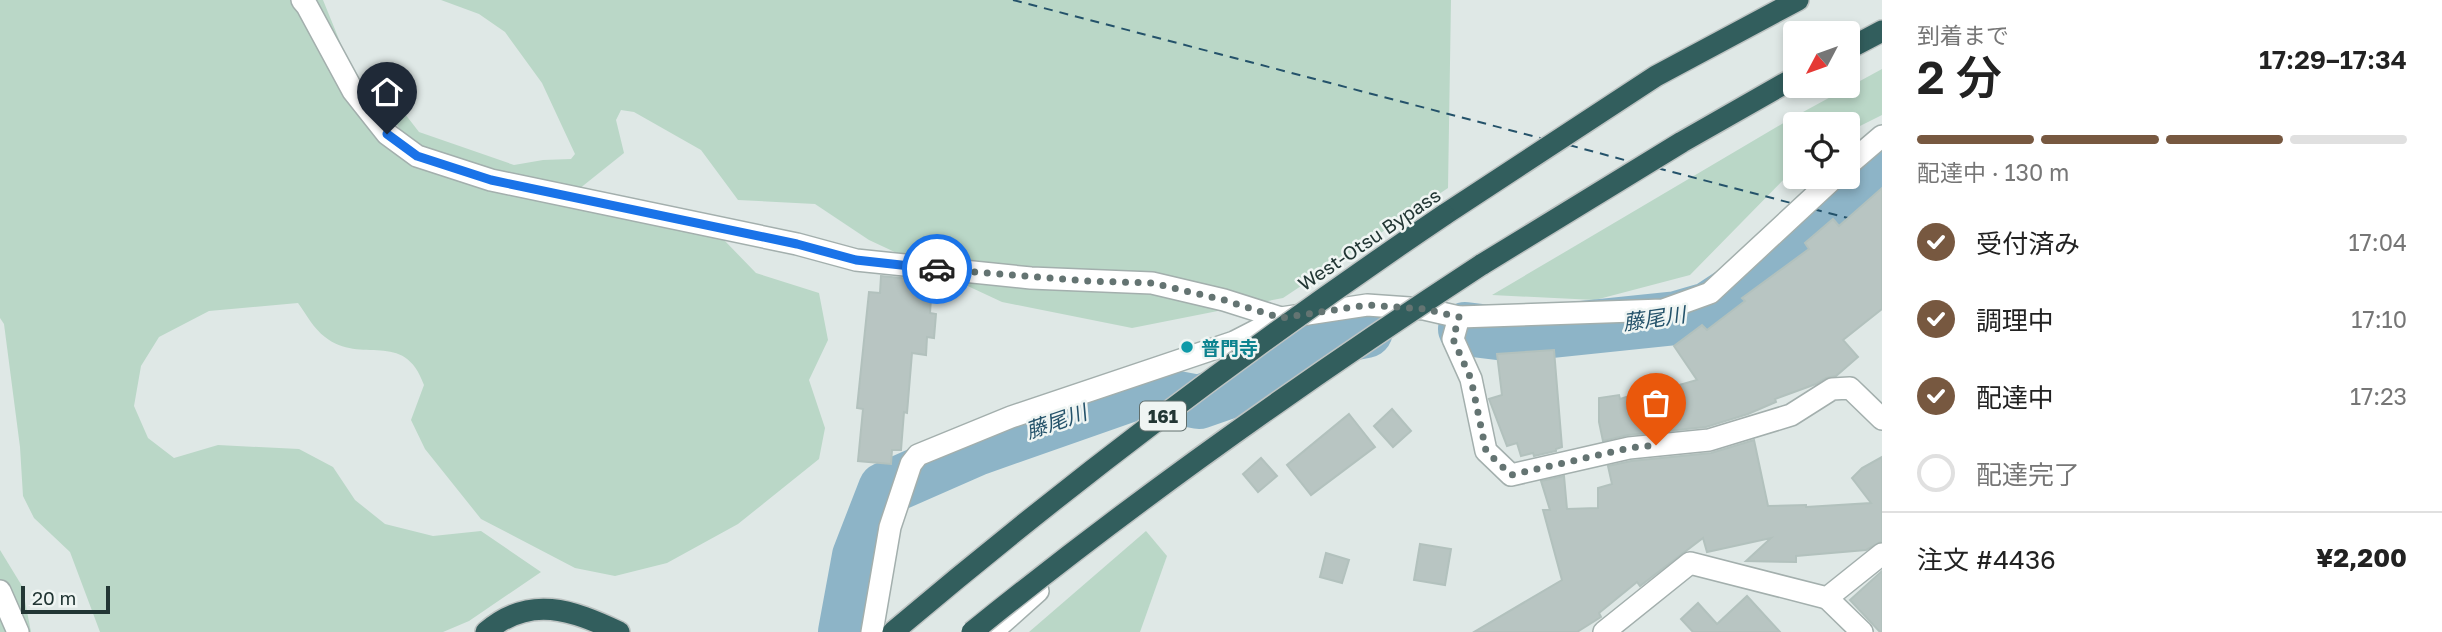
<!DOCTYPE html>
<html lang="ja">
<meta charset="utf-8">
<style>
:root{--surface:#fff;--page:#f2f2f2;--text:#222;--muted:#767676;--line:#e0e0e0;--accent:#775840}
body{margin:0;font-family:"Golos Text","Noto Sans JP",sans-serif;background:var(--page);color:var(--text);height:100vh;display:flex;flex-direction:column;font-size:26px;white-space:nowrap}
*{box-sizing:border-box;margin:0}
p{font-size:23px;color:var(--muted)}
.icon{flex:none;width:38px;height:38px;fill:none;stroke:currentColor;stroke-width:2;stroke-linecap:round;stroke-linejoin:round}
.map{position:relative;flex:1;overflow:hidden}
.side{display:flex;flex-direction:column;background:var(--surface);width:560px}
.side>*{flex:none}
.needle{width:46px;rotate:229deg}
.fabs{position:absolute;left:1783px;top:21px;display:grid;gap:14px}
.fabs a{display:grid;place-items:center;width:77px;height:77px;border-radius:7px;background:var(--surface);box-shadow:0 4px 10px #0003;font-size:35px}
.scale{position:absolute;left:21px;bottom:18px;width:89px;box-sizing:border-box;padding-left:7px;border:4px solid #223634;border-top:0;font-size:19px;line-height:24px;white-space:nowrap;color:#223634;-webkit-text-stroke:5px #eff5f3;paint-order:stroke}
.pin{position:absolute;display:grid;place-items:center;width:60px;height:60px;color:#fff;margin:-72px -30px;border-radius:50% 50% 50% 0;rotate:-45deg;box-shadow:0 0 7px #0007}
.pin .icon{rotate:45deg}
.courier{position:absolute;display:grid;place-items:center;width:70px;height:70px;margin:-35px;border:5px solid #1a73e8;border-radius:50%;background:#fff;color:#222;box-shadow:0 2px 9px #0007}
.headline em{font-style:normal;font-weight:600}
.headline div{display:flex;flex-direction:column-reverse}
.headline{display:flex;align-items:center;justify-content:space-between;height:119px;padding:0 35px}
h1{font-size:46px;font-weight:600;line-height:52px}
.bar{display:grid;grid-template-columns:repeat(4,1fr);gap:10px 7px;align-content:center;height:84px;padding:0 35px}
.bar i{height:9px;border-radius:5px;background:var(--line)}
.bar .current{background:var(--accent)}
.bar p{grid-column:span 4}
.line{display:flex;align-items:center;gap:18px;padding:0 35px;border-top:2px solid var(--line)}
.line div{flex:1}
ol{padding:0 35px;list-style:none}
li{display:flex;align-items:center;gap:21px;height:77px}
li p{margin-inline-start:auto}
li .icon{padding:7px;border-radius:50%;background:var(--accent);color:#fff;stroke-width:4}
li:last-child{color:var(--muted)}
li i{width:38px;height:38px;border:4px solid var(--line);border-radius:50%}
main{display:flex;flex:1;min-height:0}
.map>svg:first-child{display:block}
</style>
<main>
<div class="map">
<svg width="1882" height="632" viewBox="0 0 1882 632">
<rect width="100%" height="100%" fill="#dfe8e6"/>
<g fill="#bad7c7">
<path d="M0 0H323L377 133 454 178 724 240 756 273 819 293 828 340 809 380 825 428 819 459 738 524 667 563 615 576 575 568 481 519 425 449 411 420 424 385C404 328 361 366 325 337 314 329 306 314 298 303L209 311 159 337 141 366 134 406 148 438 174 458 218 445 299 449 333 467 355 500 385 524 433 536 481 531 541 572 469 621 443 632H100L70 552 34 518 23 496 20 447 4 324 0 318Z"/>
<polygon points="441,0 1451,0 1448,188 1283,298 1132,328 1002,302 869,240 815,204 738,200 701,150 634,112 621,110 616,120 624,153 574,193 458,162 410,143 395,122 395,101 419,132 514,165 543,160 571,159 575,154 542,83 505,32 479,14"/>
<polygon points="1882,69 1882,115 1848,132 1848,124 1796,124 1795,168 1690,275 1595,300 1492,295 1792,118"/>
<polygon points="1146,531 1167,556 1140,632 1029,632"/>
<polygon points="0,550 22,586 31,632 0,632"/>
</g>
<g fill="none" stroke-linecap="round" stroke-linejoin="round">
<g stroke="#8db4c7" stroke-width="54">
<polyline points="1465,329 1514,335 1677,318 1708,309 1737,290 1833,202 1875,167"/>
<polyline points="845,632 859,556 885,489 976,449 1141,391 1199,402 1245,386 1310,342 1366,331"/>
</g>
<g stroke="#24526a" stroke-width="2" stroke-dasharray="9 7" stroke-linecap="butt">
<polyline points="1013,0 1544,139"/>
<polyline points="1569,145 1632,162"/>
<polyline points="1657,168 1791,203"/>
<polyline points="1813,209 1848,218"/>
</g>
</g>
<g fill="#b8c5c2" stroke="#b2c1bd" stroke-width="2">
<polygon points="1882,188 1882,309 1843,340 1858,357 1836,376 1826,378 1816,384 1775,399 1776,402 1748,414 1706,427 1628,435 1603,441 1599,422 1599,398 1619,395 1620,399 1636,394 1637,397 1697,380 1674,346 1702,325 1707,330 1745,301 1742,298 1809,249 1805,243 1833,219 1839,226"/>
<polygon points="881,276 920,280 918,297 931,298 930,313 936,314 934,338 927,337 926,355 912,353 907,413 904,412 901,450 892,450 891,464 858,461 863,409 857,408 869,292 880,293"/>
<polygon points="1554,350 1562,447 1556,449 1556,451 1534,456 1533,453 1521,456 1517,443 1507,446 1489,399 1502,395 1497,354"/>
<polygon points="1392,409 1411,431 1393,447 1374,426"/>
<polygon points="1349,414 1375,447 1311,495 1287,465"/>
<polygon points="1754,440 1768,506 1806,505 1806,507 1871,503 1852,478 1862,468 1882,457 1882,541 1866,550 1796,556 1796,562 1746,561 1771,538 1707,552 1703,538 1640,586 1637,582 1599,613 1601,617 1577,632 1474,632 1562,580 1543,510 1550,510 1541,481 1564,476 1567,509 1598,508 1598,488 1612,484 1608,466 1631,461 1711,453"/>
<polygon points="1261,458 1277,476 1258,492 1243,474"/>
<polygon points="1420,544 1451,549 1445,585 1414,580"/>
<polygon points="1326,553 1349,560 1342,583 1320,577"/>
<polygon points="1882,571 1882,632 1880,632 1850,600"/>
<polygon points="1747,596 1780,632 1693,632 1681,619 1698,603 1717,624"/>
</g>
<g fill="none" stroke-linecap="round" stroke-linejoin="round">
<g stroke="#a3afad" stroke-width="24">
<g id="minor">
<polyline points="302,0 307,6 353,91 387,134 417,156 491,180 797,244 856,260 1031,278 1152,283 1224,300 1281,318"/>
<polyline points="1848,165 1882,136"/>
<polyline points="1459,317 1453,339 1471,379 1486,451 1511,475 1629,448 1709,440 1791,415 1832,389 1850,388 1882,419"/>
<polyline points="0,591 18,632"/>
<polyline points="1827,598 1862,632"/>
<polyline points="872,632 890,527 911,464 918,455 1011,417 1234,342 1281,318 1367,305 1424,309 1459,317 1663,310 1710,293 1835,177"/>
<polyline points="992,632 1038,591"/>
<polyline points="1604,632 1690,563 1827,598 1882,554"/>
</g>
</g>
<g stroke="#bdc3c2" stroke-width="24">
<g id="highway">
<polyline points="1848,49 1882,31"/>
<polyline points="1444,215 1656,76 1798,0"/>
<polyline points="1481,265 1682,142 1796,77"/>
<path d="M486 632C530 594 572 610 619 632"/>
</g>
</g>
<use href="#minor" stroke="#fff" stroke-width="21"/>
<use href="#highway" stroke="#325e5d" stroke-width="21"/>
<g stroke="#bdc3c2" stroke-width="24" stroke-linecap="butt">
<g id="highway-bridge">
<path d="M893 632C1069 483 1253 344 1444 215"/>
<path d="M972 632C1135 500 1305 380 1481 265"/>
</g>
</g>
<use href="#highway-bridge" stroke="#325e5d" stroke-width="21"/>
</g>
<g fill="none" stroke-linecap="round" stroke-linejoin="round">
<polyline stroke="#647472" stroke-width="7" stroke-dasharray="0 12.6" points="937,269 1087,281 1152,283 1224,300 1281,318 1367,305 1424,309 1459,317 1453,339 1471,379 1486,451 1511,475 1629,448 1656,445"/>
<polyline stroke="#1a73e8" stroke-width="9" points="387,134 417,156 491,180 797,244 856,260 937,269"/>
</g>
<circle fill="#0f9aa8" stroke="#eff5f3" stroke-width="2.5" cx="1187" cy="347" r="7"/>
<g text-anchor="middle" dominant-baseline="central" stroke-width="5" stroke-linejoin="round" paint-order="stroke">
<rect fill="#eff5f3" stroke="#606f6d" stroke-width="2" x="1140" y="401.5" width="46" height="29" rx="5"/>
<g font-size="18" font-weight="bold" fill="#223634">
<text x="1163" y="416">161</text>
</g>
<g font-size="19" fill="#223634" stroke="#eff5f3">
<text transform="translate(1369 239) rotate(-34)">West-Otsu Bypass</text>
</g>
<g font-size="19" font-weight="bold" fill="#0d838f" stroke="#eff5f3" text-anchor="start">
<text x="1201" y="347">普門寺</text>
</g>
<g font-size="21" font-style="italic" fill="#24526a" stroke="#eff5f3">
<text transform="translate(1654 318) rotate(-8)">藤尾川</text>
<text transform="translate(1056 421) rotate(-19)">藤尾川</text>
</g>
</g>
</svg>
<div class="fabs">
<a><svg class="needle" viewBox="-14 -14 28 28"><path d="M0-13l5 13h-10z" fill="#e53935"/><path d="M0 13l5-13h-10z" fill="#767676"/></svg></a>
<a><svg class="icon" aria-label="locate" viewBox="0 0 24 24"><circle cx="12" cy="12" r="6"/><path d="M12 2v4M12 18v4M2 12h4M18 12h4"/></svg></a>
</div>
<div class="scale">20 m</div>
<div class="pin" style="left:1656px;top:445px;background:#ea580c"><svg class="icon" aria-label="bag" viewBox="0 0 24 24"><path d="M5 8h14l-1 12H6zM9 8a3 3 0 0 1 6 0"/></svg></div>
<div class="pin" style="left:387px;top:134px;background:#1f2937"><svg class="icon" aria-label="home" viewBox="0 0 24 24"><path d="M3 11l9-7 9 7M6 9v11h12V9"/></svg></div>
<div class="courier" style="left:937px;top:269px"><svg class="icon" aria-label="car" viewBox="0 0 24 24"><path d="M5 17H2v-5l4-1 3-4h7l3 4 3 1v5h-3M9 17h6M6 11h13"/><circle cx="7" cy="17" r="2"/><circle cx="17" cy="17" r="2"/></svg></div>
</div>
<section class="side">
<div class="headline"><div><h1>2 分</h1><p>到着まで</p></div><em>17:29–17:34</em></div>
<div class="bar"><i class="current"></i><i class="current"></i><i class="current"></i><i></i><p>配達中 · 130 m</p></div>
<ol>
<li><svg class="icon" aria-label="check" viewBox="0 0 24 24"><path d="M5 12l5 5 9-10"/></svg>受付済み<p>17:04</p></li>
<li><svg class="icon" aria-label="check" viewBox="0 0 24 24"><path d="M5 12l5 5 9-10"/></svg>調理中<p>17:10</p></li>
<li><svg class="icon" aria-label="check" viewBox="0 0 24 24"><path d="M5 12l5 5 9-10"/></svg>配達中<p>17:23</p></li>
<li><i></i>配達完了</li>
</ol>
<div class="line" style="height:91px"><div>注文 #4436</div><b>¥2,200</b></div>
</section>
</main>
